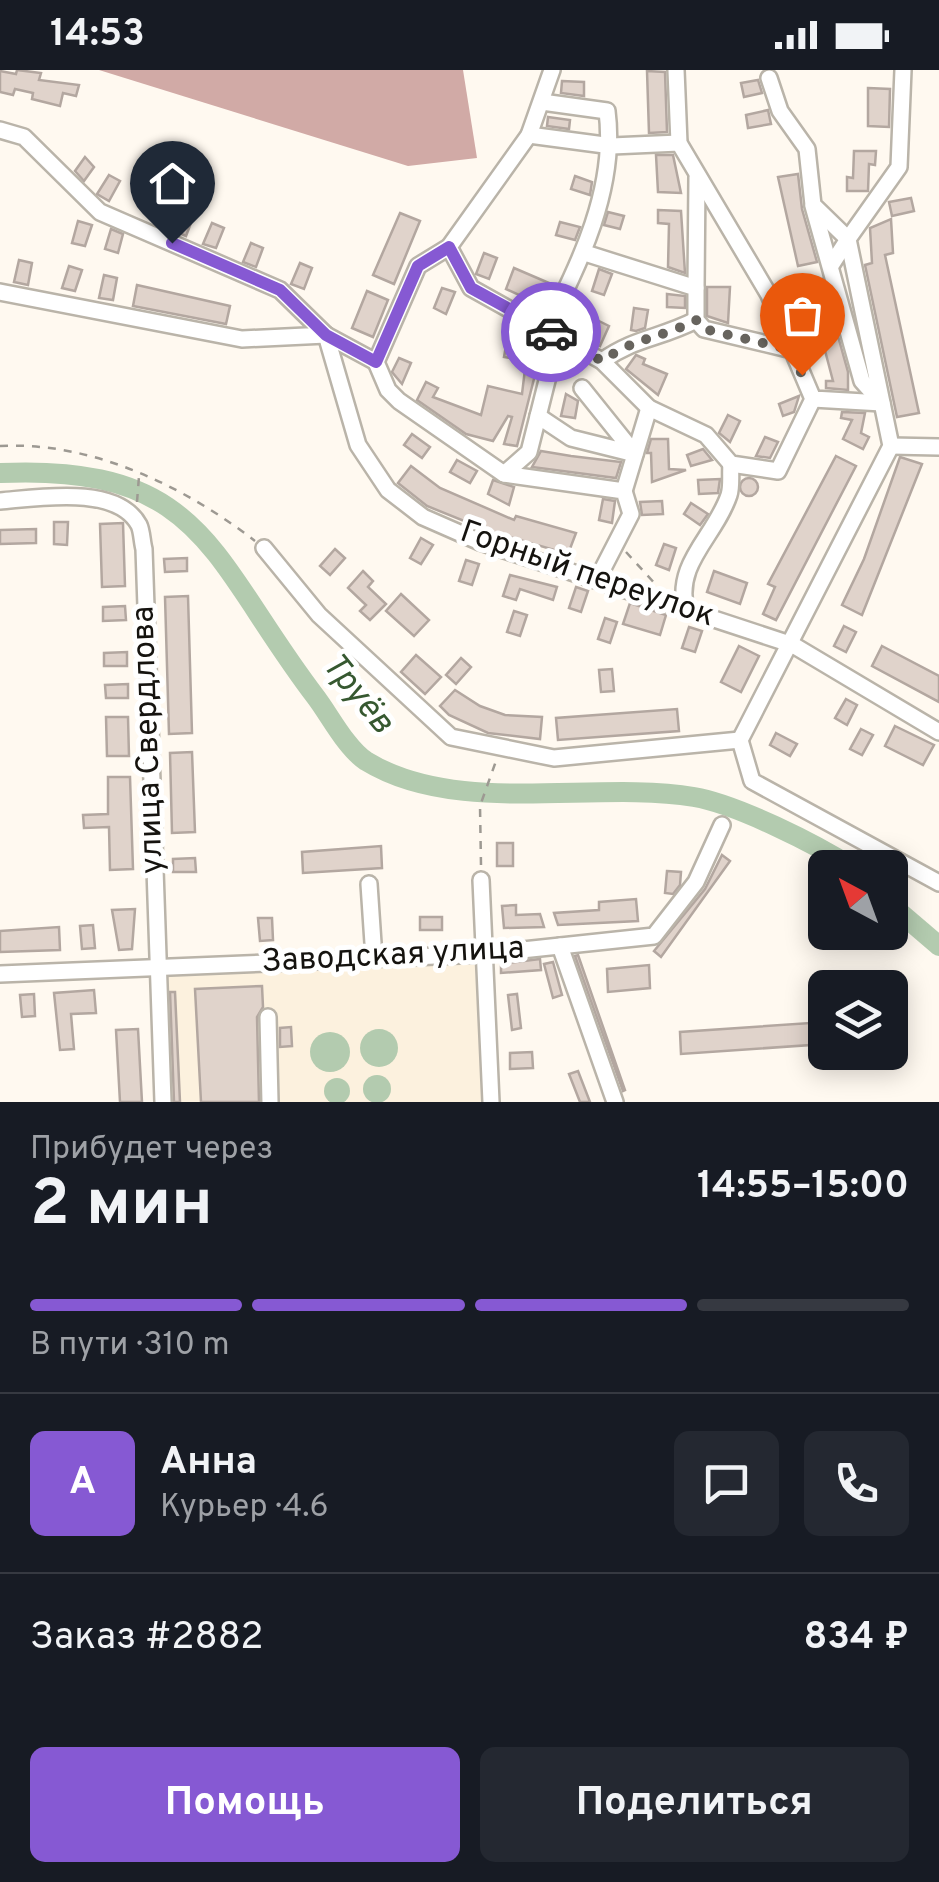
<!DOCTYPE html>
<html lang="ru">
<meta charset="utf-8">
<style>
:root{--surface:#171b24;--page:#242831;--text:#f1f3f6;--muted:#9ea1a6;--line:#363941;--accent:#8659d3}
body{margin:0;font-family:Overpass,sans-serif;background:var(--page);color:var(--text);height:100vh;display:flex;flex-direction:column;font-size:38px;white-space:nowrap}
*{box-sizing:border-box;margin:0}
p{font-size:32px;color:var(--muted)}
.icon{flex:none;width:55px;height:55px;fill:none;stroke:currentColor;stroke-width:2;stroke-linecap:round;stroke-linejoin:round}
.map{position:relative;height:1032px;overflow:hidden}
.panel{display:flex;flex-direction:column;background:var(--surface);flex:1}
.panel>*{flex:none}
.needle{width:65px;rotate:319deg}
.tools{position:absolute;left:808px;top:780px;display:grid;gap:20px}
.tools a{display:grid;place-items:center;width:100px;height:100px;border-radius:15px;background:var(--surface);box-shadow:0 5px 25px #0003;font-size:50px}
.pin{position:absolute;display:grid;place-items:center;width:85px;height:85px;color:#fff;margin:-102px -42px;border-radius:50% 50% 50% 0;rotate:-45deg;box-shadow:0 0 10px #0007}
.pin .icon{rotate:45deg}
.courier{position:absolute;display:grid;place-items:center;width:100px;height:100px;margin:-50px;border:8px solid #8659d3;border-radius:50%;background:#fff;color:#222;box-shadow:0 2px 12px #0007}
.summary em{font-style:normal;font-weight:700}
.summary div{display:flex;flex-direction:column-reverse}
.summary{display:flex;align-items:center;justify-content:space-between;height:170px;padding:0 30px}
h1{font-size:65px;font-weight:700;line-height:75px}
.bar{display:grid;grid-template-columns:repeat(4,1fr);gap:15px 10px;align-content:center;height:120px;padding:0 30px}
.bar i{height:12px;border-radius:8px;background:var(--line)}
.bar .active{background:var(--accent)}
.bar p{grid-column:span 4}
.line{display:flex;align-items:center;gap:25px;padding:0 30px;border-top:2px solid var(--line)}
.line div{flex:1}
.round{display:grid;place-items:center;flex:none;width:105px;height:105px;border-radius:15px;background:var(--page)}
.action{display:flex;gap:20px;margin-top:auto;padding:20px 30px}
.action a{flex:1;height:115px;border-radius:15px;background:var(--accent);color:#fff;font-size:40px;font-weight:700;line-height:115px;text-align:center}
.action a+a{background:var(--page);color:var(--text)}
.status{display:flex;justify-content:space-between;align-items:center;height:70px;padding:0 50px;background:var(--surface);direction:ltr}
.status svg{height:28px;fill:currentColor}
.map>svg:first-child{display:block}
</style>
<div class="status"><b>14:53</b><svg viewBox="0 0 49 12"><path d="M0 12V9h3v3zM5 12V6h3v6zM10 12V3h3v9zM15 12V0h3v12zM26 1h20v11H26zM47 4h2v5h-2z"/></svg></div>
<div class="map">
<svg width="939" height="1032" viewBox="0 0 939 1032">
<rect width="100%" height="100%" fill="#fff9f0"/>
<polygon fill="#fcf1de" points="475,893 482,1032 170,1032 163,905"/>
<polygon fill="#d1aaa6" points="99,0 463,0 477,88 408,96"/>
<g fill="#b3cbaf">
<circle cx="379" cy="978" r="19"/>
<circle cx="330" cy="982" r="20"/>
<circle cx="377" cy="1019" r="14"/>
<circle cx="337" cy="1021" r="13"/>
</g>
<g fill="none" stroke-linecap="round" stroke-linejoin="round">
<g stroke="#b3cbaf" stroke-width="20">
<path d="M0 403C204 394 210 488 315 626 329 644 346 678 366 691 457 747 594 710 694 727 736 734 816 774 853 798"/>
<polyline points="890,834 939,876"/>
</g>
</g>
<g fill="#e0d3cb" stroke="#b3a7a0" stroke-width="2.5">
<polygon points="17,0 41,3 39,10 79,15 76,26 63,23 60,36 32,29 33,23 15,19 13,25 0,22 0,1 16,4"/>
<polygon points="647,1 665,2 667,62 649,63"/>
<polygon points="758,10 762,23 744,27 741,13"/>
<polygon points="562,11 584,12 584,26 561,23"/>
<polygon points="868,18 890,19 889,57 868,56"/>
<polygon points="768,40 771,54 748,58 746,45"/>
<polygon points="548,47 570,50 569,59 547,56"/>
<polygon points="854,81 876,81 875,95 869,94 868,121 847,121 847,107 853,108"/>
<polygon points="656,85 673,85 681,123 658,122"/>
<polygon points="85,87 94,97 84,111 75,101"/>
<polygon points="798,104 802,139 817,192 798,196 778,107"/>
<polygon points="109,105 120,111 109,131 97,124"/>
<polygon points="575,106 592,112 590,125 571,119"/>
<polygon points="911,128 914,141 892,146 889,132"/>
<polygon points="162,131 194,145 186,166 154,152"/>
<polygon points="658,140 681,141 685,203 668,197 669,154 658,153"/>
<polygon points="608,142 624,146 620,159 604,155"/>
<polygon points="400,143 420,151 394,214 373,205"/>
<polygon points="891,149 893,183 885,185 919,343 897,347 865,195 872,193 870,158"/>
<polygon points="78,151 92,155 85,176 72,173"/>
<polygon points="560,152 580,157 575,170 556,165"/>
<polygon points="212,153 224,158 216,178 203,174"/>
<polygon points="111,159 123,164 118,183 105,179"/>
<polygon points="251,173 263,178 256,197 243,192"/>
<polygon points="484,183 497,188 489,209 476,204"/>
<polygon points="19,190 32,193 28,215 14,212"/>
<polygon points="300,193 312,198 304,219 291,214"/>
<polygon points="69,196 82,200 75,221 62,218"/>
<polygon points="514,198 549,213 541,235 506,219"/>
<polygon points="599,199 612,204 604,225 592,221"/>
<polygon points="104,205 117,208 113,230 99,228"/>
<polygon points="822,209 848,302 848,320 826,318 826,311 833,311 807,212"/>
<polygon points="137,215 230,236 226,254 133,236"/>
<polygon points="707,217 730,217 728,253 707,246"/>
<polygon points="442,218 455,222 446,244 434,238"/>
<polygon points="367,221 388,230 373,267 352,258"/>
<polygon points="667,224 685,226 685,238 667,237"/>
<polygon points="571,235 580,240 570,260 561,255"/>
<polygon points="634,238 648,240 645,258 636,261 631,260"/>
<polygon points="597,250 609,256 600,276 588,270"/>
<polygon points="508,265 522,267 520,277 541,281 517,376 504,374 512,347 508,346 493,371 466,364 417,330 426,312 438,318 433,327 481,345 488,316 522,324 526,291 504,287"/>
<polygon points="636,285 645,289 643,294 667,304 658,325 626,299"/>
<polygon points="399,288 411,293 402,314 392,302"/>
<polygon points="566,324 578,331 575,348 561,346"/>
<polygon points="799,326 794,342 783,346 779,334"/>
<polygon points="842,342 865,343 861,363 869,367 863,379 843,369 852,350 841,348"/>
<polygon points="728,345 740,351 730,372 719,363"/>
<polygon points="412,364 430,377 422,388 404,375"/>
<polygon points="765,367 778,372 770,388 756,386"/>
<polygon points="651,369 668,369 669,399 686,400 652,412 651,383 647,383"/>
<polygon points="703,379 712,390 691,396 687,385"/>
<polygon points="541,381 571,386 621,392 616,408 532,397"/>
<polygon points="836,386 856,396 776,550 763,544 775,517 768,514"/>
<polygon points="900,387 922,394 862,545 842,535 864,489"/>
<polygon points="457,390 477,401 470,413 450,402"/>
<polygon points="411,396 440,418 514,450 516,446 576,463 568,484 489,461 427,436 398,413"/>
<circle cx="749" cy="417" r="9"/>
<polygon points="720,409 718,423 699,424 698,410"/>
<polygon points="493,410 514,417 509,435 488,424"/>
<polygon points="603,429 615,431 612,453 599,450"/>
<polygon points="662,431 663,444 642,445 640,432"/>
<polygon points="691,433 708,444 700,455 684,444"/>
<polygon points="54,452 68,452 67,475 54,474"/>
<polygon points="123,453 125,516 102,517 100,454"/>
<polygon points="36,459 36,473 0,474 0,460"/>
<polygon points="421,468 433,475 421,494 410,488"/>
<polygon points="664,474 676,478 669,500 656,495"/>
<polygon points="335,479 345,488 330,505 320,496"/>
<polygon points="187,488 187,501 165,502 164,489"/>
<polygon points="466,490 479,494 472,515 459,511"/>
<polygon points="363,501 373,511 368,517 386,534 370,550 360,541 366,535 348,518"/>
<polygon points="714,501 747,513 740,534 707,522"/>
<polygon points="510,505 557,517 553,530 520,519 516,530 503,526"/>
<polygon points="576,517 588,521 581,542 569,538"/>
<polygon points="401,524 429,550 414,566 386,541"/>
<polygon points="188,526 192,663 169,664 165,527"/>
<polygon points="630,533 666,545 660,565 623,554"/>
<polygon points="125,536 126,550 103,551 103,537"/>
<polygon points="514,541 527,545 520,566 507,562"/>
<polygon points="605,548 617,552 610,573 598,569"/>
<polygon points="844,556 856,562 846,582 834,576"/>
<polygon points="689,557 702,561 695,582 682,578"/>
<polygon points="739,576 759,586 741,622 721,612"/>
<polygon points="882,576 939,606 939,632 872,596"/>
<polygon points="127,582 127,596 104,596 104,583"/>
<polygon points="416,585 441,607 425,624 401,602"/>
<polygon points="461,588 471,597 456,614 446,605"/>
<polygon points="612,599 614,621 601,622 599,600"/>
<polygon points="128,614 128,628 106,628 105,615"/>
<polygon points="455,620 480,636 505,645 542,647 540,669 488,663 449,645 440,636"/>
<polygon points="846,629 857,635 847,655 835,648"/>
<polygon points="677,639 679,661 558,670 556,648"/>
<polygon points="106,647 128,647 129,686 107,686"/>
<polygon points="895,656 934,675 923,695 885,676"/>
<polygon points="861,659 873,665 862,685 850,679"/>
<polygon points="776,663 797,674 790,686 770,675"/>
<polygon points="192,682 195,762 172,763 170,683"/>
<polygon points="108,707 130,707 133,799 110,800 109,757 84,758 83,745 108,744"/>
<rect x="497" y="773" width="16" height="23"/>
<polygon points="381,776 382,798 303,803 302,782"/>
<polygon points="722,785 730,791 661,887 654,881 705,819"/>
<polygon points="195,788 196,802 173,802 173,789"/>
<polygon points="667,801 681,802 680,815 673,824 665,823"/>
<polygon points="636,829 638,851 558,855 554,843 599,840 599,832"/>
<polygon points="516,835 516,845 540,844 544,857 504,858 502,836"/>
<polygon points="135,839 132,879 119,880 112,840"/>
<rect x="420" y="847" width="22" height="13"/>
<polygon points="258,848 272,848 273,870 260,871"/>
<polygon points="93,855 95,878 82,879 80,856"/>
<polygon points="59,857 60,880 0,882 0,861"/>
<polygon points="578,885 625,1020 623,1021 575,886"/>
<polygon points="540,889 541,900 501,903 501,894"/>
<polygon points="553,892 562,925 553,928 544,894"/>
<polygon points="649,895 650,918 608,922 607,899"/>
<polygon points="262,916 263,937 257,947 259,1032 201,1032 195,919"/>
<polygon points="94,920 96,943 71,944 74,979 60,980 54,923"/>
<polygon points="170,922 175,922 180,1032 174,1032"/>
<polygon points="34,924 35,946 22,947 20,925"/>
<polygon points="517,924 521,958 512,960 508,925"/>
<polygon points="825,952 825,974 681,984 680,962"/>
<polygon points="291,957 292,976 280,977 280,958"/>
<polygon points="138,959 142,1032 120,1032 116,960"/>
<polygon points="532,982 533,998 510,999 510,983"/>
<polygon points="578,1001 590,1032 580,1032 569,1004"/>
</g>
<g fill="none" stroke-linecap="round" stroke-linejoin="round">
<g stroke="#bab4a9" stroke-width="20">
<g id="minor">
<polyline points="552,0 529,65 449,177 471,218 602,291 649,338 706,365 731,394 778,401 813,329"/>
<polyline points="676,0 679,73 769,225 813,329 882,333"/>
<polyline points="769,8 780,41 807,79 813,135 848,169 832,194"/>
<path d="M542 32 607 41C617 118 580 192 546 260"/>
<polyline points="0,60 24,67 100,142 280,220 326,265 242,269 0,222"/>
<polyline points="529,65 612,76 679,73"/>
<polyline points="813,136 862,311 879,330"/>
<polyline points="585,183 696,218 696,250 704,259 792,280"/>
<polyline points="696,218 697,107"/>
<polyline points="326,265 358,375 388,420 423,447 480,472 793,575 939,662"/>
<polyline points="326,265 376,292 418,196 449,177"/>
<path d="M602 291C636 267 659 269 696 250"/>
<polyline points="376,292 388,320 399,331 504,404 624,421 631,444 597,510"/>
<polyline points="538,346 571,368 635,384 582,318"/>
<polyline points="891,376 939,377"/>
<polyline points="504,404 529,382 558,267"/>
<polyline points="624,421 649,338"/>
<path d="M0 431C37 428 117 414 139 455 142 461 142 472 144 479L163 1032"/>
<polyline points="264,478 319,545 451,667 554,688 740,670"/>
<path d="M686 540C674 493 715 467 729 425 732 416 730 403 731 394"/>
<polyline points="740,670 891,376 848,169 899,97 903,0"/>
<polyline points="740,670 752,711 939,813"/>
<polyline points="481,810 491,1032"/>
<polyline points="369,814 374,888"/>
<polyline points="560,876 615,1032"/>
<polyline points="0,904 484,884 654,866 696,812 722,755"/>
<polyline points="268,947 270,1032"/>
</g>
</g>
<g stroke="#9d9992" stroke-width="2.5" stroke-dasharray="8 8" stroke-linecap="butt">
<path d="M0 376C91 371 184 416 255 471"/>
<polyline points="137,432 139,406"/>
<polyline points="626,482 658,517"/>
<polyline points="481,795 480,736 496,691"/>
</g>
<use href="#minor" stroke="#fff" stroke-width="15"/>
</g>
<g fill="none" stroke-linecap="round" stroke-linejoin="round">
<path stroke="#67645e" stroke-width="10" stroke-dasharray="0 18" d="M551 262 602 291C636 267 659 269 696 250L704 259 792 280 802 305"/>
<polyline stroke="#8659d3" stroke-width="12" points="172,173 280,220 326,265 376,292 418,196 449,177 471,218 551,262"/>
</g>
<g text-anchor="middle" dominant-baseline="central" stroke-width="10" stroke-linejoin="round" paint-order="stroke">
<g font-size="32" fill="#15130f" stroke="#fff">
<text transform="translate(587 505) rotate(19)">Горный переулок</text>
<text transform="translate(149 670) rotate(-92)">улица Свердлова</text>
<text transform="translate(393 886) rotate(-3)">Заводская улица</text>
</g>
<g font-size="35" font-style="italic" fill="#365830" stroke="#fff">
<text transform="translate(357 624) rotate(51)">Труёв</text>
</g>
</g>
</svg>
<div class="tools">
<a><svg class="needle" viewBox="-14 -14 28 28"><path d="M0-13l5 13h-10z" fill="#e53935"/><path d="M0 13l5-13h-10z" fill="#9ea1a6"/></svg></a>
<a><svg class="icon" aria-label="layers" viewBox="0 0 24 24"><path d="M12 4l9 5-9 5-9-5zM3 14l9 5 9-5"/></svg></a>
</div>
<div class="pin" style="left:802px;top:305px;background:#ea580c"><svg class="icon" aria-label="bag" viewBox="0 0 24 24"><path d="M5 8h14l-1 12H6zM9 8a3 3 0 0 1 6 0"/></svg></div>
<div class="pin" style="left:172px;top:173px;background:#1f2937"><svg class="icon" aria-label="home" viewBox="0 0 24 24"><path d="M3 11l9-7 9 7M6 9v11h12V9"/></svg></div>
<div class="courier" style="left:551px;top:262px"><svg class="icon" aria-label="car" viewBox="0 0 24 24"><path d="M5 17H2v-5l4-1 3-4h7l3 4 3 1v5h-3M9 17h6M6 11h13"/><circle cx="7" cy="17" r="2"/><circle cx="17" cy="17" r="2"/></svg></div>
</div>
<section class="panel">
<div class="summary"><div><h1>2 мин</h1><p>Прибудет через</p></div><em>14:55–15:00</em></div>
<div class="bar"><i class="active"></i><i class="active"></i><i class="active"></i><i></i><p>В пути · 310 m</p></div>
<div class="line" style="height:180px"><b class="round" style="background:var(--accent);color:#fff">А</b><div><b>Анна</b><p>Курьер · 4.6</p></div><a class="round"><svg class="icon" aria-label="chat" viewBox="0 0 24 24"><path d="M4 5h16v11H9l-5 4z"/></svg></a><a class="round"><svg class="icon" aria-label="phone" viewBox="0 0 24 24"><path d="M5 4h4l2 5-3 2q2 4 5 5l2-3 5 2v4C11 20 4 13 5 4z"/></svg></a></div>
<div class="line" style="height:130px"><div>Заказ #2882</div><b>834 ₽</b></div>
<div class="action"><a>Помощь</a><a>Поделиться</a></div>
</section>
